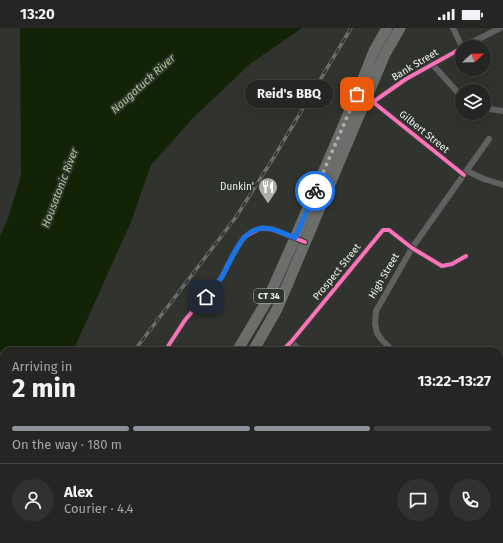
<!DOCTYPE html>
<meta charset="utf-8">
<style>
:root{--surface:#252623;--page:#313230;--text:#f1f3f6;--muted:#a3a5a6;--line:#424341;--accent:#8c9099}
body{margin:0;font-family:"Fira Sans",sans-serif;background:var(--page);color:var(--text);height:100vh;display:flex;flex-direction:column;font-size:15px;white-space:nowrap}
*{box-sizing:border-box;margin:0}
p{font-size:13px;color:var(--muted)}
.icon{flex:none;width:22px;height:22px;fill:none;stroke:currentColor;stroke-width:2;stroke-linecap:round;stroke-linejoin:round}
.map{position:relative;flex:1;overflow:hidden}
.panel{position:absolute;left:0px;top:319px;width:503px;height:196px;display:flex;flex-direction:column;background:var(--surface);border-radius:12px 12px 0 0;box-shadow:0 4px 16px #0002,0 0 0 1px var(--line)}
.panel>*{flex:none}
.needle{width:26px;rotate:68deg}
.controls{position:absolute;left:455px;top:12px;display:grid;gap:8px}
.controls a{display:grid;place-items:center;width:36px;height:36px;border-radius:50%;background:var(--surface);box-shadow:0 4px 16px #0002,0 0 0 1px var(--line);font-size:20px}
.pin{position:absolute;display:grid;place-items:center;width:34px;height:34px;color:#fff;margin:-17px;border-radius:8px;box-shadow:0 2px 6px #0006}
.courier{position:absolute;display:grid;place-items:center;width:40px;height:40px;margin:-20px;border:3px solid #1a73e8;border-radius:50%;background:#fff;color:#222;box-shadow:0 1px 5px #0007}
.bubble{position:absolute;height:28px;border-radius:14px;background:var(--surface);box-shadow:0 4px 16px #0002,0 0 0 1px var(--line);font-size:13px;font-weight:700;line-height:28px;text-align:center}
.head em{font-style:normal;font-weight:700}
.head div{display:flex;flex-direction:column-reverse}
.head{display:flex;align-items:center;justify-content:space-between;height:68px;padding:0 12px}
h1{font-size:26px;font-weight:700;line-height:30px}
.bar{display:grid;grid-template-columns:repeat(4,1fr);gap:6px 4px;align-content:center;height:48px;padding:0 12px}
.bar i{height:5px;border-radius:3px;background:var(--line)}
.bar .on{background:var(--accent)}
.bar p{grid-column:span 4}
.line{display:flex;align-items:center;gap:10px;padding:0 12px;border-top:1px solid var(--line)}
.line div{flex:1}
.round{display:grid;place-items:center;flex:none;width:42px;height:42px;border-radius:21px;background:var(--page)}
.status{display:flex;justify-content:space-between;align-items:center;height:28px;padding:0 20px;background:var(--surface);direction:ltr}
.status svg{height:11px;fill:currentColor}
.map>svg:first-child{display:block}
</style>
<div class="status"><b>13:20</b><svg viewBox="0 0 49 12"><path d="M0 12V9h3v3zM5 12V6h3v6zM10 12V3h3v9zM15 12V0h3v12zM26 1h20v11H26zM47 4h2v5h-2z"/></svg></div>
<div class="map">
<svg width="503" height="515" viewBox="0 0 503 515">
<rect width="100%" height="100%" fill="#31332f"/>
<polygon fill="#132306" points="20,0 302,0 250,36 192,91 151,137 131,194 73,323 4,323 4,409 0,412 0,208 7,193 21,148"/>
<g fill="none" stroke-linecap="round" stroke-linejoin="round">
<g stroke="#5f605f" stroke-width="6">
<polyline points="453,0 462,19"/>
<polyline points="463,19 500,0"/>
<polyline points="432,36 462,69"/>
<polyline points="364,70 373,74 464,147"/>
<polyline points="373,74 406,51 462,20"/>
<polyline points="484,80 503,83"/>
<polyline points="467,143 484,151 503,157"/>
<polyline points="291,314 301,323"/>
<polyline points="165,323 185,292 221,250 228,236 244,209 254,203 263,200 272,201 297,211"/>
<polyline points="282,323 291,314 383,202 389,202 412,220 442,238 452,236 466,228"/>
<polyline points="393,323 382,312 377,305 375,296 376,283 412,220 489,111"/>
<polyline points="499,340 503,341"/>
<polyline points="125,511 127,515"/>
<polyline points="112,515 117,511"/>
</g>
<g stroke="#6c6e6b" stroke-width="11">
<polyline points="237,323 268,271 295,210 357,66 374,23 387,0"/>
<polyline points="253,323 277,281 385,26 400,0"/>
<polyline points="61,515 66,511"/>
<polyline points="84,515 89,511"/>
</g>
<g stroke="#6c6e6b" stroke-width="3.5">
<g id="rail">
<polyline points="134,323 236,189 274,129 351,0"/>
<polyline points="0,438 4,436"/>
</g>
</g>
<use href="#rail" stroke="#30342e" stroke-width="2" stroke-dasharray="6" stroke-linecap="butt"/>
<g stroke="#30342e" stroke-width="6">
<g id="cycleway">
<polyline points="357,66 373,74 464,147"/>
<polyline points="373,74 406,51 462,20"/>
<polyline points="165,323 185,292 221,250 228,236 244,209 259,201 268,200 305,214"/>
<polyline points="282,323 291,314 383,202 389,202 412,220 442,238 452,236 466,228"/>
</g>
</g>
<use href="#cycleway" stroke="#fb73b8" stroke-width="4"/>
</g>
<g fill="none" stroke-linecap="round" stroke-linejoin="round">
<polyline stroke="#acaeaa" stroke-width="4" stroke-dasharray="0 7.2" points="315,163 357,66"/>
<path stroke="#1a73e8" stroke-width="5" d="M206 269C211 263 217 257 221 250 232 233 239 202 263 200 274 200 286 206 295 210L315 163"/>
</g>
<defs>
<g id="restaurant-pin" transform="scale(1)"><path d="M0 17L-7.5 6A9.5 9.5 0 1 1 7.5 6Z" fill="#acaeaa" stroke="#30342e"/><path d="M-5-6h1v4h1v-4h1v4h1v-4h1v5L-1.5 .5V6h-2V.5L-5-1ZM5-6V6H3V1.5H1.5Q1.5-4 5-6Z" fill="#fff"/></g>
</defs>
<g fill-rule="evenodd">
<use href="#restaurant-pin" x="268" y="159"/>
</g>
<g text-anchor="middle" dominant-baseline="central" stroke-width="4" stroke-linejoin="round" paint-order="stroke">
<rect fill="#30342e" stroke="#b5b8b3" stroke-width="1" x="254" y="261" width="30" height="14" rx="3"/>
<g font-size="9" font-weight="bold" fill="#eef0ec">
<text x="269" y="268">CT 34</text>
</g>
<g font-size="10" fill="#eef0ec" stroke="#30342e">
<text transform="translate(415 37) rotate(-31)">Bank Street</text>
<text transform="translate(424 104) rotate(39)">Gilbert Street</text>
<text transform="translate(337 244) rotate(-51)">Prospect Street</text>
<text transform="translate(384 248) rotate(-60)">High Street</text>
</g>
<g font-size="10" fill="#eef0ec" stroke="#30342e" text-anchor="end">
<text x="254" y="159">Dunkin'</text>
</g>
<g font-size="11" font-style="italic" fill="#aacd92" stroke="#30342e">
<text transform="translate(143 56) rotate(-42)">Naugatuck River</text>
<text transform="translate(60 160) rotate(-69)">Housatonic River</text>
</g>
</g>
</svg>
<div class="controls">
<a><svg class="needle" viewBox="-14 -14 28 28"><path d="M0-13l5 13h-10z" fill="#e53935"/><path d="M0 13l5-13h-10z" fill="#a3a5a6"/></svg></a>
<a><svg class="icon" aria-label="layers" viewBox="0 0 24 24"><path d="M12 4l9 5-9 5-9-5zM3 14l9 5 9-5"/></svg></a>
</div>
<div class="pin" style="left:357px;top:66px;background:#ea580c"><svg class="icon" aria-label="bag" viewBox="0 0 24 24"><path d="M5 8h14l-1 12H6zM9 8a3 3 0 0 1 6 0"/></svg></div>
<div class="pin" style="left:206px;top:269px;background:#1f2937"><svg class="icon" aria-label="home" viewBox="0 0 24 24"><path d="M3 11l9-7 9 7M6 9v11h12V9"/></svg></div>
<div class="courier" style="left:315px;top:163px"><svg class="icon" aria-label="bike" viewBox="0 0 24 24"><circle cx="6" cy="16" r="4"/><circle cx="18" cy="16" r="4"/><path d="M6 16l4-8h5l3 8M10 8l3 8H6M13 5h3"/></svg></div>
<div class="bubble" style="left:245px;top:52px;width:88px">Reid's BBQ</div>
<section class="panel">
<div class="head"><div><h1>2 min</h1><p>Arriving in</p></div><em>13:22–13:27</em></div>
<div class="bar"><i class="on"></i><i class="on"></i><i class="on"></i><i></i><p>On the way · 180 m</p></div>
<div class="line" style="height:72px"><a class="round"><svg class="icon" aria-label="person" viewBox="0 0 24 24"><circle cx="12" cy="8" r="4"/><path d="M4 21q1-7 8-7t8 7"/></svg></a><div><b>Alex</b><p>Courier · 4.4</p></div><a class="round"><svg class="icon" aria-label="chat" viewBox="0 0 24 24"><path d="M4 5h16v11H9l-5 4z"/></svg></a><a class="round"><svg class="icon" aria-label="phone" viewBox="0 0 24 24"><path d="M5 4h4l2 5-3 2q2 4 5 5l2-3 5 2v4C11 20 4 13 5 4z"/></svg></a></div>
</section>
</div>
